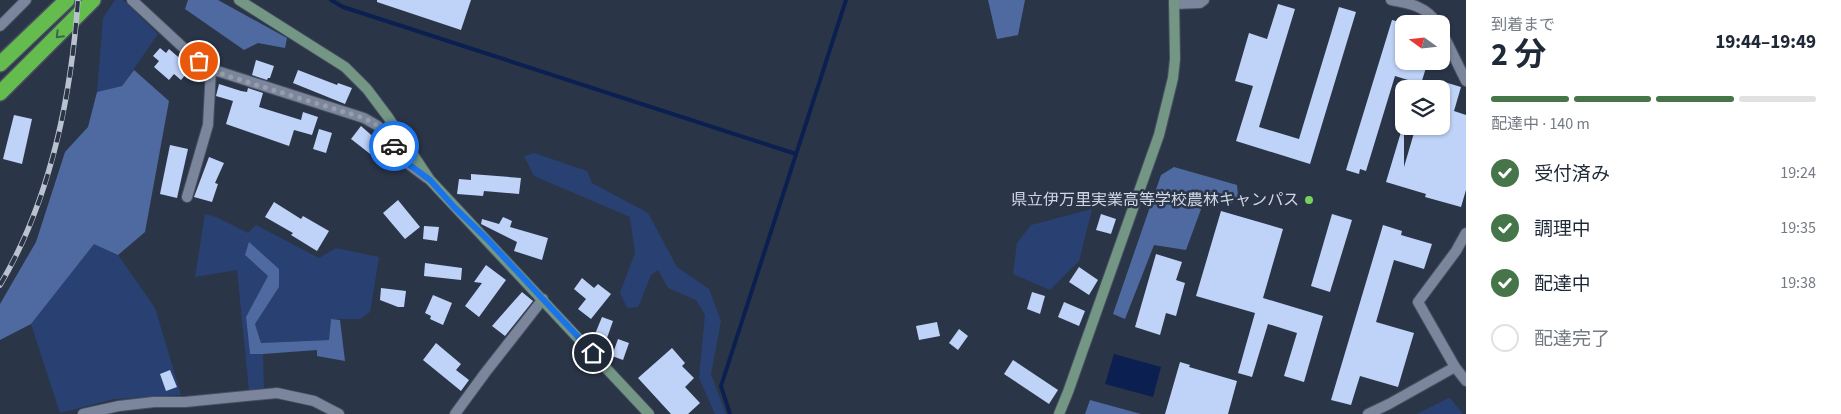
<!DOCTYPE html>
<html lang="ja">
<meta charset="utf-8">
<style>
:root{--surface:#fff;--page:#f2f2f3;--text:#1f2937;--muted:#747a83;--line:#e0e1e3;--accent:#457548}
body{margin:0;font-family:"Source Sans 3","Noto Sans JP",sans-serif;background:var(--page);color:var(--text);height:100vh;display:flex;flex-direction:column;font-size:19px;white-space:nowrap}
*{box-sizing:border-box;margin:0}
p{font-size:16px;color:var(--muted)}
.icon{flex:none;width:28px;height:28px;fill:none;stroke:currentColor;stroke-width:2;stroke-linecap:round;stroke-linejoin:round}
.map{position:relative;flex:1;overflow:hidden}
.sheet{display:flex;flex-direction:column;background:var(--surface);width:375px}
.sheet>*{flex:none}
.needle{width:32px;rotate:285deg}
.tools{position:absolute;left:1395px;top:15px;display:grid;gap:10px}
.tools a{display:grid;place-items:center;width:55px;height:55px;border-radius:10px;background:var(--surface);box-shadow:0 1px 4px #0004;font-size:25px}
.pin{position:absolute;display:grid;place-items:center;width:42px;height:42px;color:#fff;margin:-21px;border:2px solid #fff;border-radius:50%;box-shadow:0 1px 5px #0007}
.courier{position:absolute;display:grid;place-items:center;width:50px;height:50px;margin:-25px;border:4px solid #1a73e8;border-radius:50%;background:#fff;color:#222;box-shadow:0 1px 6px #0007}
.head em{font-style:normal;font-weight:700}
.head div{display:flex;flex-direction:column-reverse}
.head{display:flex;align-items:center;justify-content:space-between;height:85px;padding:0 25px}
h1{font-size:32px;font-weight:700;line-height:38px}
.bar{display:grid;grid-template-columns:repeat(4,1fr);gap:8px 5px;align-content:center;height:60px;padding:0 25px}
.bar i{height:6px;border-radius:4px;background:var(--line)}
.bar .selected{background:var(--accent)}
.bar p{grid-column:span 4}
ol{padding:0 25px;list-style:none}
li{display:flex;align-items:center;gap:15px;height:55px}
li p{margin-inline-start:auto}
li .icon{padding:5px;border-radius:50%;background:var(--accent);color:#fff;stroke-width:4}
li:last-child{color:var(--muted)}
li i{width:28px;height:28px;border:2px solid var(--line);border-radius:50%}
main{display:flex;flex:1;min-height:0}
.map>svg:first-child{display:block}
</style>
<main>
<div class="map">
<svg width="1466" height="414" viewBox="0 0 1466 414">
<rect width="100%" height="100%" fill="#2b3548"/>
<g fill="#294072">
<polygon points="115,0 123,0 158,34 122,86 97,92 103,18"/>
<polygon points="534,153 587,171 592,183 648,213 677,267 709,289 721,321 711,374 726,414 715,414 699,378 705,315 696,300 668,288 658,270 651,275 638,307 627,308 620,293 635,253 630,217 534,176 524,156"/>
<polygon points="1092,209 1079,261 1050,290 1013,274 1017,243 1031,225"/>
<polygon points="205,214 216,217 248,233 256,225 319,258 336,248 379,257 370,312 360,319 331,319 329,340 261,343 255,324 279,287 279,269 245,255 268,276 246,317 250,353 263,354 264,388 249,391 237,270 195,277"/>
<polygon points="94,243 118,255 155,308 181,395 114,399 60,413 31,324"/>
<polygon points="1450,398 1463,414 1417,414 1449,398"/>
</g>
<g fill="#4f6aa1">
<polygon points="188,0 218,0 287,38 285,48 258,43 244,50 185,9"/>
<polygon points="988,0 1025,0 1018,35 997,39"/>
<polygon points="134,70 169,101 145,232 118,255 94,244 31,324 0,340 0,304 36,242 65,152 88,127 97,92 122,86"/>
<polygon points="1174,167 1237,185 1238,196 1230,205 1204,201 1186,250 1154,245 1125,319 1113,314 1161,175"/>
<polygon points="249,242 279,269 279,287 255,324 261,343 329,340 331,319 340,320 345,361 317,356 317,350 263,354 250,354 246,317 268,276 245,255"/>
<polygon points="1090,400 1141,414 1085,414"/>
</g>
<polygon fill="#0b2050" points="1114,354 1161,367 1153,397 1105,384"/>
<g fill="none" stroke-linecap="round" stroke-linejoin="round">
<g stroke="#0b2050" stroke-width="4">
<polyline points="331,0 343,7 796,154"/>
<polyline points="730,414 721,386 846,0"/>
</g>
</g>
<g fill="#bfd2f7">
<polygon points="377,0 471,0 461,30 377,2"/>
<polygon points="1278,4 1295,9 1259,127 1299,139 1339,7 1356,12 1310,164 1236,141 1253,86 1235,81 1249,33 1267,39"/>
<polygon points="1392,20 1404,23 1404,46 1399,61 1428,61 1421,84 1395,76 1366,171 1360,169 1359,174 1346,170"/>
<polygon points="160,48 166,53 169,49 184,62 181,67 187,73 181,80 174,74 169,80 154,67 159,61 153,56"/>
<polygon points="256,60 274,66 270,78 268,78 267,80 252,75"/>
<polygon points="298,70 337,85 338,83 352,88 345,104 293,83"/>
<polygon points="1441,81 1461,87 1454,111 1466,115 1466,190 1461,207 1425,197 1426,194 1386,182 1401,132 1404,132 1404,167 1416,126 1424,126 1441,131"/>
<polygon points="219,84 241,91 247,92 248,88 263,93 259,107 301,120 303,112 318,117 312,135 294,130 289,146 226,124 233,101 216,96"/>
<polygon points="14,115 32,119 22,164 3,159"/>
<polygon points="361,126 387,149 378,160 351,139"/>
<polygon points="319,129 332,133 326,153 313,149"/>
<polygon points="170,145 188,149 177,198 160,194"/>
<polygon points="209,157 224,163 215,183 218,184 212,202 194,197"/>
<polygon points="471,174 521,178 519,194 484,191 483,196 457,194 459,179 471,180"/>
<polygon points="398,200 420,227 405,239 383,213"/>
<polygon points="274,202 301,219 303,216 329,231 317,251 291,235 293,233 265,217"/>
<polygon points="1221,211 1283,229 1263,298 1323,316 1304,382 1284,376 1297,333 1268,324 1252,377 1238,373 1255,313 1196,296"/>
<polygon points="1101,214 1116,219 1111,234 1096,230"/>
<polygon points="1332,214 1352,220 1330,292 1311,286"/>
<polygon points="503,217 512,221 510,227 548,238 542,260 514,251 517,242 481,224 482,219 499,224"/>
<polygon points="1383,225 1402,231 1401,235 1432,244 1424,269 1394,260 1376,322 1414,333 1398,387 1360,376 1351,405 1331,400"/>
<polygon points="424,226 439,227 437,241 423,239"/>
<polygon points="1156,254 1182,262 1176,280 1185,283 1176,316 1166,313 1160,335 1135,327"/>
<polygon points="425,263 462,268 461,280 424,276"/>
<polygon points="486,265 506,280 479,317 465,306 482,283 474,282"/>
<polygon points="1079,267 1098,280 1089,295 1069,282"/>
<polygon points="582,278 594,288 598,284 611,294 591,319 578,309 586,299 574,289"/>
<polygon points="381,288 406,291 404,307 398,307 380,300"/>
<polygon points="522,292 533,301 505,336 492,326"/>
<polygon points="1032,292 1045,296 1040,314 1027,309"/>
<polygon points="433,295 452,303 443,325 430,319 431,316 425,313"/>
<polygon points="1064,302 1085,311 1079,326 1058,317"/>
<polygon points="602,317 613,321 607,338 595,334"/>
<polygon points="937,322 940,336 919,340 916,326"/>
<polygon points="959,329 968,336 958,350 949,343"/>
<polygon points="618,339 629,343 623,360 612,356"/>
<polygon points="436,343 461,364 456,370 469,380 461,391 423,360"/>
<polygon points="672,348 685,363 682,366 694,378 685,387 700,403 688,414 671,414 638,378"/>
<polygon points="1013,360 1058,390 1049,404 1004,374"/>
<polygon points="1180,362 1190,365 1189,367 1237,381 1228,414 1165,414"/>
<polygon points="170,370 177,387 166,391 160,374"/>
</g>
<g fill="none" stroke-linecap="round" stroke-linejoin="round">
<g stroke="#485060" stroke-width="12">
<g id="street">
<polyline points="132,0 188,52 211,69 364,118 378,126 407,163 427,178"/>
<path d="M1391 0C1410 3 1427 7 1438 24"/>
<polyline points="1174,4 1200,3 1204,0"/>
<polyline points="0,26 26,0"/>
<polyline points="1441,30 1466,81"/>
<polyline points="187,197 208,125 211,69"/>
<polyline points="1466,233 1456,251 1418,302 1455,367 1466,381"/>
<polyline points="83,414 119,406 154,402 185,402 277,393 314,401 339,414"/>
<polyline points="455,414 485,373 543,299"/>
<polyline points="1368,414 1389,404 1455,367"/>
</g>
</g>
<g stroke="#485060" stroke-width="12">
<g id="secondary">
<polyline points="239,0 345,67 367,89 388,117 430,180 649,414"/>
<polyline points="1059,414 1068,392 1159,135 1173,78 1175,59 1174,0"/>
</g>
</g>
<g stroke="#485060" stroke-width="18">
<g id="highway">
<polyline points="0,64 67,0"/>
<polyline points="0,93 93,0"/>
</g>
</g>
<use href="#street" stroke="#7b869d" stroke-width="10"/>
<use href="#secondary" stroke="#749685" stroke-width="10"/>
<use href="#highway" stroke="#65bc4e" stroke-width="15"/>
<g stroke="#bbc2cf" stroke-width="5.5">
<path id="rail" d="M0 285C51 199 71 98 78 0"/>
</g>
<use href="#rail" stroke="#2b3548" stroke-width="4" stroke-dasharray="11" stroke-linecap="butt"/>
</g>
<defs><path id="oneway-chevron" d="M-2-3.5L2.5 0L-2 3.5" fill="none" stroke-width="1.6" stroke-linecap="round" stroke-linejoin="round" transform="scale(1.25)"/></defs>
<use stroke="#3f644a" href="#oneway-chevron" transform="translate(59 35) rotate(135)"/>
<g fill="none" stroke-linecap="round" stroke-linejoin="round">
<polyline stroke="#969eac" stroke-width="5" stroke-dasharray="0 9" points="199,61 211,70 231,77 364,118 378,126 394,146"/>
<polyline stroke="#1a73e8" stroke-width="6" points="394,146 407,163 430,180 455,208 487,239 593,353"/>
</g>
<circle fill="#74d25c" stroke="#2b3548" stroke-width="2" cx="1309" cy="200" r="5"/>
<g text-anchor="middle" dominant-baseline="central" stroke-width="5" stroke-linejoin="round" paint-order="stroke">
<g font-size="16" fill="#cfd6e2" stroke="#2b3548" text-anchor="end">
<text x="1299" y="200">県立伊万里実業高等学校農林キャンパス</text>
</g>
</g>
</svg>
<div class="tools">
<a><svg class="needle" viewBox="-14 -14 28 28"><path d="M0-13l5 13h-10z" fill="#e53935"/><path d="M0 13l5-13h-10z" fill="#747a83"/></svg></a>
<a><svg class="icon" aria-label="layers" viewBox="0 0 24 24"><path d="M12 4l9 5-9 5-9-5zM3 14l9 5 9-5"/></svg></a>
</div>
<div class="pin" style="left:199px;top:61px;background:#ea580c"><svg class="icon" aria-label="bag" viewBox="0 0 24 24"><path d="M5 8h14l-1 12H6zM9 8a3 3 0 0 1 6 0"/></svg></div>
<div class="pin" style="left:593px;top:353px;background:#1f2937"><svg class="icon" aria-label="home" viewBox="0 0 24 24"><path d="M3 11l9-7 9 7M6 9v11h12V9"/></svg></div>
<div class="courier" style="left:394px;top:146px"><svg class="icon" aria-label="car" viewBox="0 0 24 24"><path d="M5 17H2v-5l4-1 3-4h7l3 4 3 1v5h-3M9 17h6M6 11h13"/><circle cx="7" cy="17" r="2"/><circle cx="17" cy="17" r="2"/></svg></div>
</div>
<section class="sheet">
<div class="head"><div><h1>2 分</h1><p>到着まで</p></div><em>19:44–19:49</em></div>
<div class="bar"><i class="selected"></i><i class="selected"></i><i class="selected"></i><i></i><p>配達中 · 140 m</p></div>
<ol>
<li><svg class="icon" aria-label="check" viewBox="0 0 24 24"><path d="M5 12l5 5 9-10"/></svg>受付済み<p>19:24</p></li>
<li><svg class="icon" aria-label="check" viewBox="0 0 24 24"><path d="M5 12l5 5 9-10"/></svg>調理中<p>19:35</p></li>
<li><svg class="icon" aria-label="check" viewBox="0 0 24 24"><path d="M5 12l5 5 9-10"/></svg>配達中<p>19:38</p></li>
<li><i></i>配達完了</li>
</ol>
</section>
</main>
